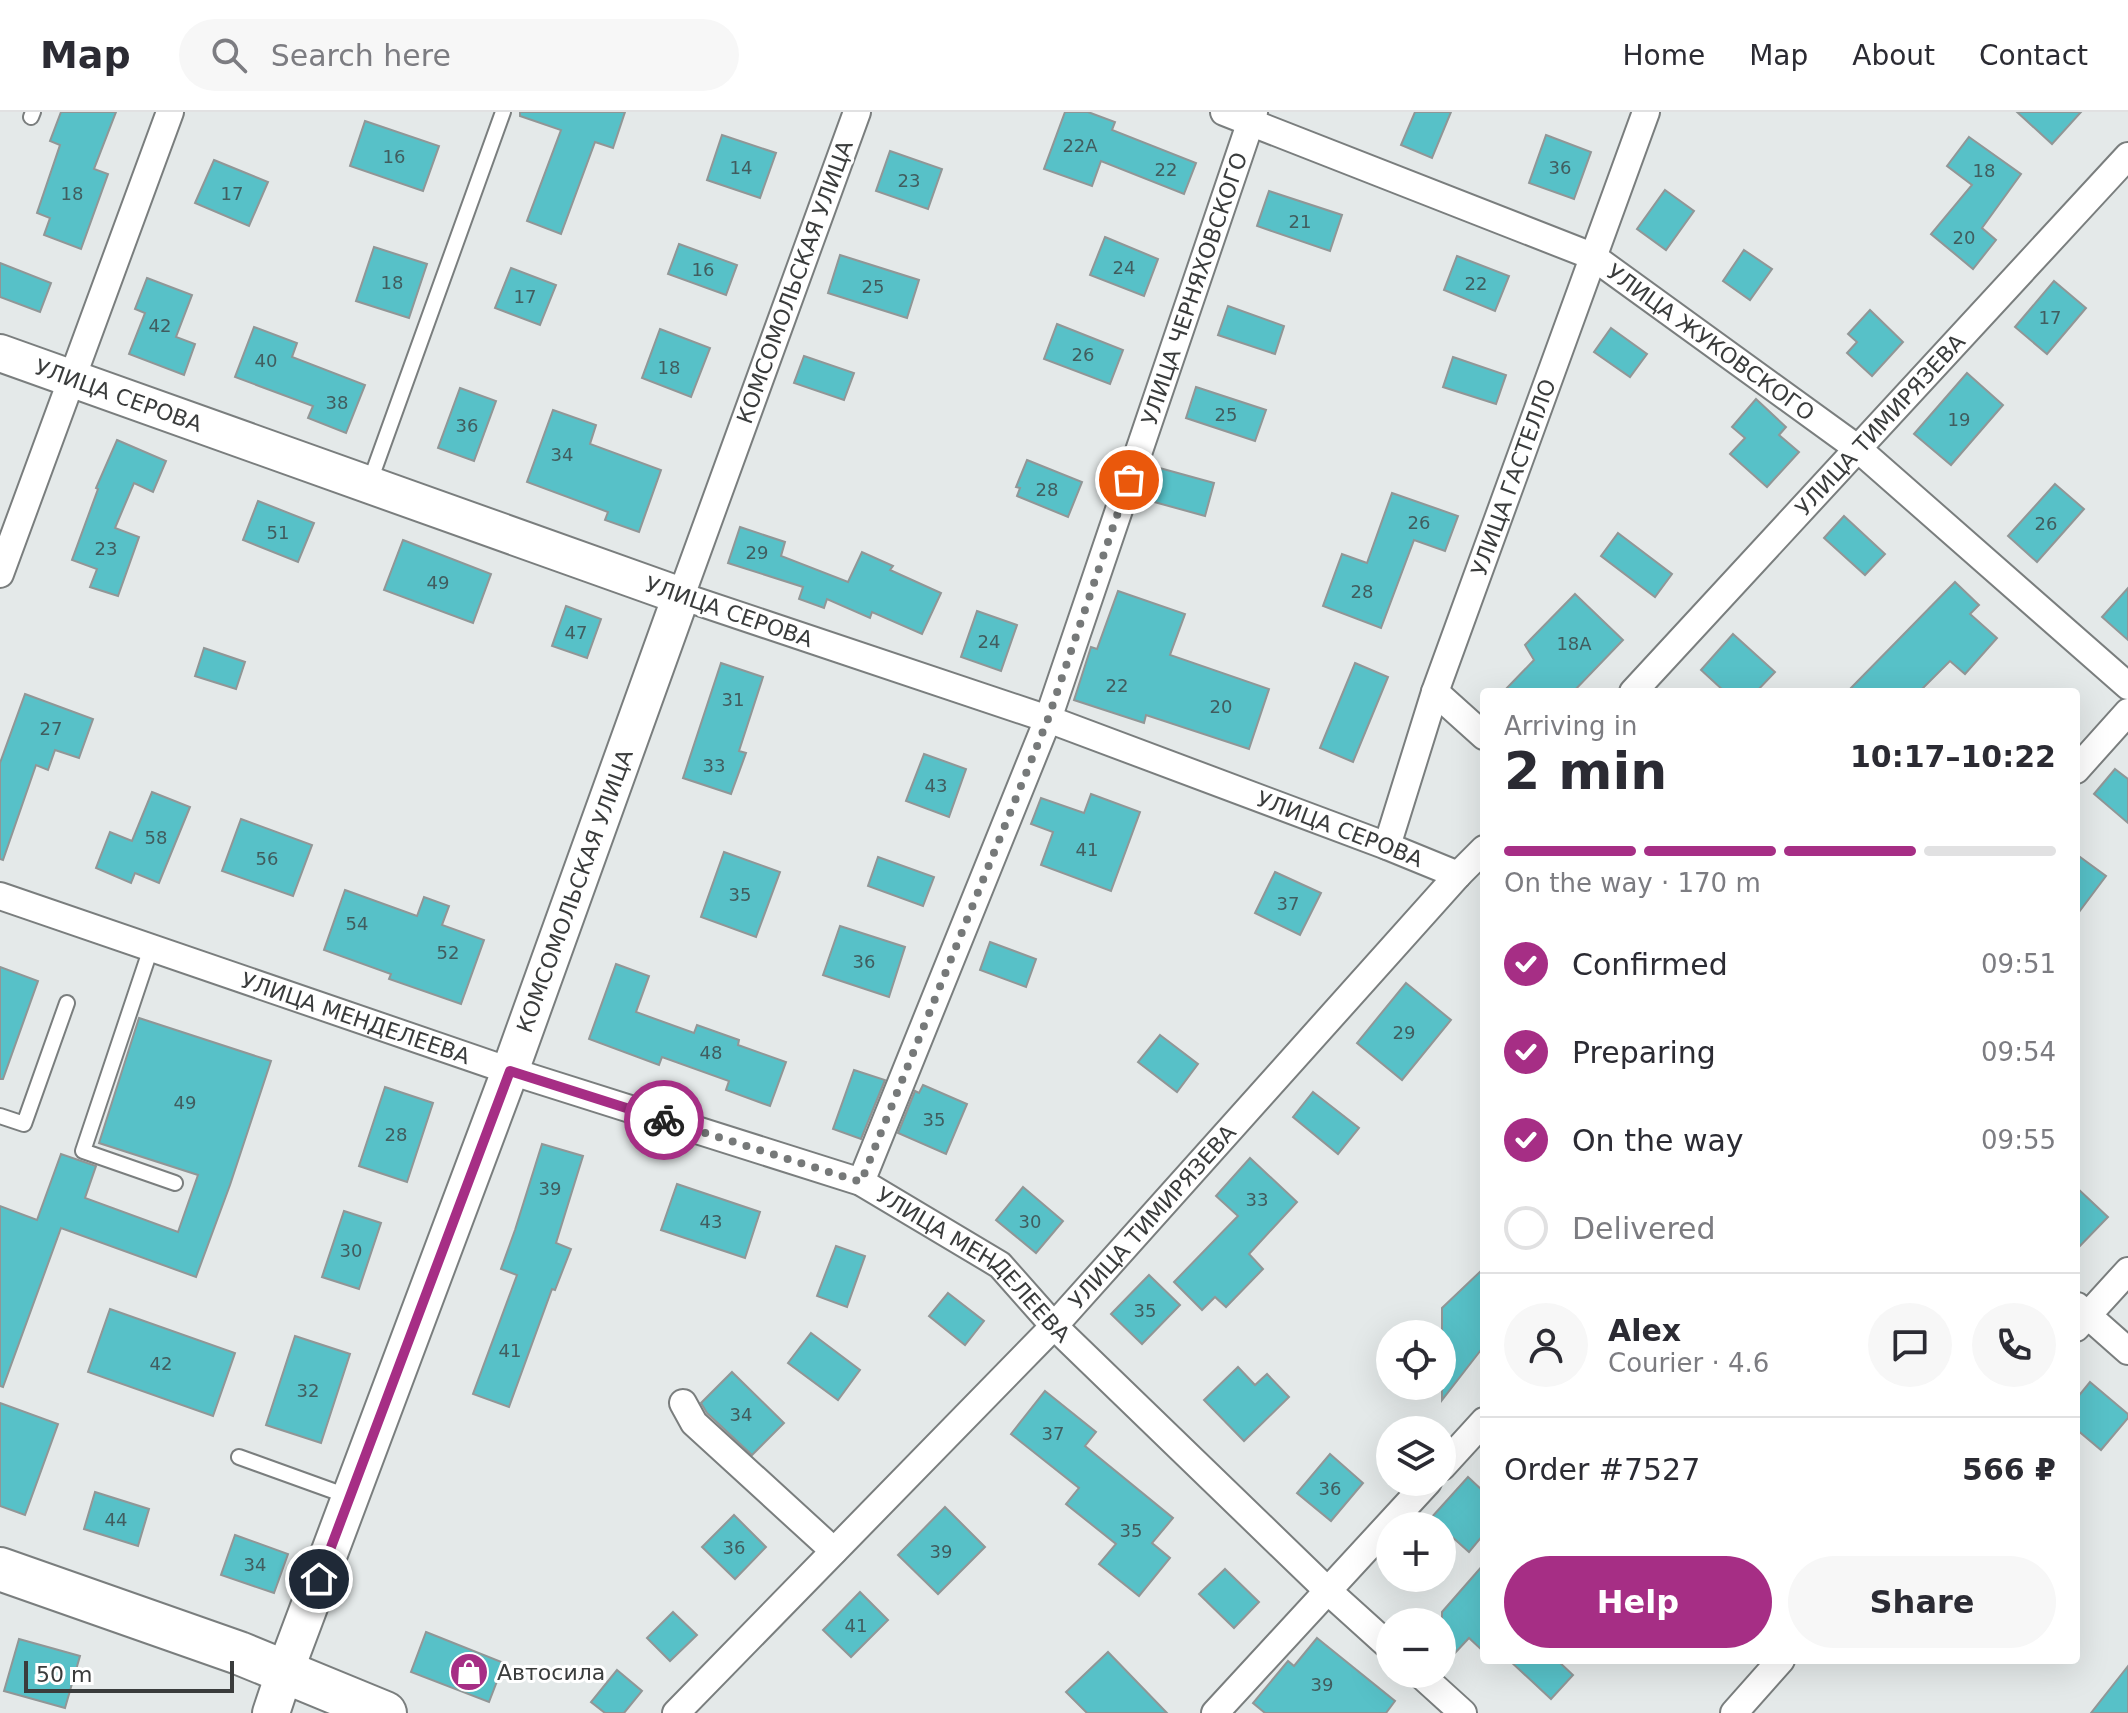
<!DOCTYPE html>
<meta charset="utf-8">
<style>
:root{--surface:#fff;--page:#f7f7f7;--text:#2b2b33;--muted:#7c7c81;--line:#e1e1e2;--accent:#a62e85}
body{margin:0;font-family:"DejaVu Sans",sans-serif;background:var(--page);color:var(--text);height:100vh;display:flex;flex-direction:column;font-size:30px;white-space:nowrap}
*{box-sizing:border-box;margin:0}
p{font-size:26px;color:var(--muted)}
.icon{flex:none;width:44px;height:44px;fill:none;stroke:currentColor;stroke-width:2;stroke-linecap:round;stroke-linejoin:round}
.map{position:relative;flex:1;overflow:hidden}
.drawer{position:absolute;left:1480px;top:576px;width:600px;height:976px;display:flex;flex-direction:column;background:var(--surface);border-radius:8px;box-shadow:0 8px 32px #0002}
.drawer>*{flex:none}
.buttons{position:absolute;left:1376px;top:1208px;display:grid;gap:16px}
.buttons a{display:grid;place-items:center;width:80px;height:80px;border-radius:50%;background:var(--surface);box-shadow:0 8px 32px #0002;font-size:40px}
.scale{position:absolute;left:24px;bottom:20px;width:210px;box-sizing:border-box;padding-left:8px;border:4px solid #3a3c3c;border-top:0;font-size:22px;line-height:28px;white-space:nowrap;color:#3a3c3c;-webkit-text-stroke:6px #fff;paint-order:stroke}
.pin{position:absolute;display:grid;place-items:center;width:68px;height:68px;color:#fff;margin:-34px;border:4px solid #fff;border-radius:50%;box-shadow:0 2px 8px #0007}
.courier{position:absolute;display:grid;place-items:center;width:80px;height:80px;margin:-40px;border:6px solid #a62e85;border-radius:50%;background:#fff;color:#222;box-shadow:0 2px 10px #0007}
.overview em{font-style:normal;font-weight:700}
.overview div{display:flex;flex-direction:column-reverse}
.overview{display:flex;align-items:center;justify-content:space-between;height:136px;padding:0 24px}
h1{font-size:52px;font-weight:700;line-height:60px}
.bar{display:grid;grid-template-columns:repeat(4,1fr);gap:12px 8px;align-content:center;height:96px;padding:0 24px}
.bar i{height:10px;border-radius:6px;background:var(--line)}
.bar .active{background:var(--accent)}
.bar p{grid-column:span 4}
.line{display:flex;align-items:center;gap:20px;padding:0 24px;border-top:2px solid var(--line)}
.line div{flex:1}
.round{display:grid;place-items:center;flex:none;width:84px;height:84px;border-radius:42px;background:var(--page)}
ol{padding:0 24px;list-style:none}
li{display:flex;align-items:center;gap:24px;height:88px}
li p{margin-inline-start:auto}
li .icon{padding:8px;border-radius:50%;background:var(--accent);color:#fff;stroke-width:4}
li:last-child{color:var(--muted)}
li i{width:44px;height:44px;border:4px solid var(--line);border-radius:50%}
.action{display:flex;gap:16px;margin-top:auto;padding:16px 24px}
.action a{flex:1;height:92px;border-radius:48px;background:var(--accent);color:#fff;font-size:32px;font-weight:700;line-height:92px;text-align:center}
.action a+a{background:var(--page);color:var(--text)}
header{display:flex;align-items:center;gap:48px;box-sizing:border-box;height:112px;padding:0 40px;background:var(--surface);border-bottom:2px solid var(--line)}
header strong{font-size:38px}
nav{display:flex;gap:44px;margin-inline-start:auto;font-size:28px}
.search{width:560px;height:72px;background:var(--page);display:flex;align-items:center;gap:20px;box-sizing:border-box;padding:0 28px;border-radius:44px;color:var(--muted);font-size:30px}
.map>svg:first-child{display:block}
</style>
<header>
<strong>Map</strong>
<div class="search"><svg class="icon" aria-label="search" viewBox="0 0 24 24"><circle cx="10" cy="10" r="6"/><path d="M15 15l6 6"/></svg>Search here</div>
<nav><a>Home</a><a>Map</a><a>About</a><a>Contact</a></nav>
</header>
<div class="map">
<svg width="2128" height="1601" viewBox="0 0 2128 1601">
<rect width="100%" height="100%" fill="#e4e9e9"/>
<g fill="#57c1c8" stroke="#919696" stroke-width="2">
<polygon points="61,0 116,0 94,57 108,62 81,137 44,123 50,106 37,101 60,33 50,29"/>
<polygon points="520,0 625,0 613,36 595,30 561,122 527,109 561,18 520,4"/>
<polygon points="1065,0 1088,0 1115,10 1112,18 1196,51 1184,82 1101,49 1092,74 1044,57"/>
<polygon points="1415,0 1451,0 1432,46 1401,33"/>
<polygon points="2017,0 2081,0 2052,32"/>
<polygon points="365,9 439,34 423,79 350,54"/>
<polygon points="722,23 776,41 760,86 707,68"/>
<polygon points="1546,23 1591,40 1574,87 1529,71"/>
<polygon points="1969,25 2021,62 1982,116 1996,128 1973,157 1931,122 1972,73 1947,54"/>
<polygon points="890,39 942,57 928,97 876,79"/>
<polygon points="214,48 268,70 249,114 195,91"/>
<polygon points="1665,78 1694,99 1666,138 1637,117"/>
<polygon points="1269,79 1342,103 1330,139 1257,114"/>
<polygon points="1105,125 1158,147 1144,184 1090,163"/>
<polygon points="679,132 737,153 726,183 668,162"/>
<polygon points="374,135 427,152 409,206 356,189"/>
<polygon points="1744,138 1772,157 1750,188 1723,169"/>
<polygon points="840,143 919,168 907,206 828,181"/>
<polygon points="1457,144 1509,164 1495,199 1444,178"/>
<polygon points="0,151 51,171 40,200 0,185"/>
<polygon points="511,156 556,173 540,213 495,196"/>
<polygon points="147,166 192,183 176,225 195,232 184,263 129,242 145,201 135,197"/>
<polygon points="2054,169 2086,196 2047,242 2015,215"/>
<polygon points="1228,194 1284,214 1275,242 1218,223"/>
<polygon points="1870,198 1903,230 1872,264 1847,241 1857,230 1848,222"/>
<polygon points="1057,212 1123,238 1110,272 1044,247"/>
<polygon points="254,215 297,231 292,245 365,273 346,321 308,306 313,294 235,265"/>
<polygon points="1611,216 1647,242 1630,265 1594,240"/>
<polygon points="660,217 710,236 691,285 642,266"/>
<polygon points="804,244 854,261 844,288 794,271"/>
<polygon points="1453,245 1506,263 1496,292 1443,275"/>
<polygon points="1967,261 2003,293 1951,353 1914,322"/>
<polygon points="1196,275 1266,298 1255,329 1186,306"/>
<polygon points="460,276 496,289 474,349 438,336"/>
<polygon points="1756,287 1786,315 1779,323 1799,340 1767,375 1730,342 1745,326 1732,315"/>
<polygon points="553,298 596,313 590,332 661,358 639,420 605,408 608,400 527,370"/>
<polygon points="117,328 166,349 153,380 134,371 115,416 139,425 118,484 90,475 97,457 72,448 98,377 96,376"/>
<polygon points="1027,348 1082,370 1068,405 1017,384 1020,376 1016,375"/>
<polygon points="1156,355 1214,371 1205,404 1147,388"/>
<polygon points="2055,372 2084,397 2037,450 2008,424"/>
<polygon points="1392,381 1458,404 1445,439 1414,428 1381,516 1323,494 1342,442 1367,451"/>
<polygon points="258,389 314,411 298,450 243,428"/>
<polygon points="1844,404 1885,442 1865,463 1824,426"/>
<polygon points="740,415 785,430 781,444 848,470 862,440 893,454 890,458 941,481 922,522 872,500 870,506 827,487 824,496 799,487 803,475 728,451"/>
<polygon points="1618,421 1672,462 1655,485 1601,444"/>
<polygon points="403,428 491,462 473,511 384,478"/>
<polygon points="1955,470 1979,493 1970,502 1997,526 1965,562 1950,549 1919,580 1847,580"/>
<polygon points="2128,476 2128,528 2102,505"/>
<polygon points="1118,479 1185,502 1170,543 1269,577 1249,637 1146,603 1144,611 1074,588 1091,535 1097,537"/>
<polygon points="1575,482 1623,528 1573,580 1503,580 1534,548 1525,533"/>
<polygon points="566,494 601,507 587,546 552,534"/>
<polygon points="977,499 1017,513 1001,559 961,545"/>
<polygon points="1733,522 1775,560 1756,580 1725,580 1701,558"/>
<polygon points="204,536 245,550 236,577 195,564"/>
<polygon points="721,551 763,565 739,639 746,641 731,682 683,666"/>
<polygon points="1355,551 1388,565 1353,650 1320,636"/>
<polygon points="25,582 93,607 79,646 55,638 48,658 36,653 3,748 0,747 0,651"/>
<polygon points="924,642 966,657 949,705 906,689"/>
<polygon points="2115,657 2128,667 2128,711 2094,682"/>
<polygon points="152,680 190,695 159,771 135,761 131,771 96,756 110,720 132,729"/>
<polygon points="1091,682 1140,700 1111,779 1041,753 1053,720 1031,712 1041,686 1084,701"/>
<polygon points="241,707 312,733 293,784 222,759"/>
<polygon points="724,740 780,760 756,825 701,805"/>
<polygon points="2076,742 2106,764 2076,804"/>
<polygon points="878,745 934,765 923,794 868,774"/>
<polygon points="1275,760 1321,781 1300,823 1255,801"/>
<polygon points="345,778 417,804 424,785 449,794 442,813 484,828 461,892 389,867 391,862 324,838"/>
<polygon points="840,814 905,835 889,885 823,863"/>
<polygon points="990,830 1036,847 1026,875 980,858"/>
<polygon points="616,852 649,864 636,900 694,921 697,913 739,928 738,933 786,950 770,994 726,978 729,969 662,945 659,953 589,927"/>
<polygon points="0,855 38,869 3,967 0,967"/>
<polygon points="1406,871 1451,908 1402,968 1357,931"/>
<polygon points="139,906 271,949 230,1073 196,1165 61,1116 3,1275 0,1274 0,1094 37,1108 61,1042 96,1054 85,1086 178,1120 198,1063 99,1031"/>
<polygon points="1160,923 1198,952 1177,980 1138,950"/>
<polygon points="854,958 885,968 861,1027 833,1017"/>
<polygon points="923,973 967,992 946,1042 898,1021 915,979 919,981"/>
<polygon points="385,975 433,991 407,1070 359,1054"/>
<polygon points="1313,980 1359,1016 1338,1042 1293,1005"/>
<polygon points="542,1032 583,1044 556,1131 571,1137 555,1178 552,1177 509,1295 473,1282 517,1163 501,1157 515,1118"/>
<polygon points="1250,1046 1297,1090 1249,1142 1263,1157 1226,1195 1215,1185 1202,1198 1174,1170 1238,1104 1216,1084"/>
<polygon points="677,1072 760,1100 745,1146 661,1118"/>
<polygon points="1023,1075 1063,1109 1036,1141 996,1108"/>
<polygon points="2076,1075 2108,1105 2076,1138"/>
<polygon points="344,1099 381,1111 359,1177 322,1165"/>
<polygon points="836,1134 865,1144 847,1195 817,1184"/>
<polygon points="1484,1156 1484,1234 1442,1288 1442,1196"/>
<polygon points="1149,1163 1180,1193 1142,1232 1111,1202"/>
<polygon points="948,1181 984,1209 965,1233 929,1204"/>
<polygon points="110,1197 235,1241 213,1304 88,1260"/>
<polygon points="811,1221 860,1258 838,1288 788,1251"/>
<polygon points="295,1224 350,1242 321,1331 266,1313"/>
<polygon points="1238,1255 1255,1273 1267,1262 1289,1285 1244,1329 1204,1288"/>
<polygon points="732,1260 784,1311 752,1343 707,1301 701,1291"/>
<polygon points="2090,1270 2128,1302 2128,1306 2101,1338 2076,1317 2076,1287"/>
<polygon points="1045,1279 1096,1320 1085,1334 1173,1406 1152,1431 1170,1446 1139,1484 1099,1452 1116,1432 1066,1392 1079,1376 1011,1322"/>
<polygon points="0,1291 58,1312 25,1403 0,1394"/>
<polygon points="1330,1342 1363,1371 1331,1409 1297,1381"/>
<polygon points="1468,1365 1484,1380 1484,1422 1469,1440 1431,1406"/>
<polygon points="95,1380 149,1397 138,1434 84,1417"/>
<polygon points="945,1395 985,1435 938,1482 898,1443"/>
<polygon points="734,1403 766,1435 735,1467 702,1435"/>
<polygon points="235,1423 288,1442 274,1481 221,1463"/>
<polygon points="1484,1452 1484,1540 1469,1526 1454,1542 1442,1531 1442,1500"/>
<polygon points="1225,1457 1259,1490 1234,1516 1199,1482"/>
<polygon points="860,1480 888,1508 851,1545 823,1518"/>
<polygon points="673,1500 697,1523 670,1549 647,1526"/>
<polygon points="426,1520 504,1551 489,1590 411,1560"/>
<polygon points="1317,1526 1395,1589 1386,1601 1265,1601 1253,1591 1288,1549 1294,1554"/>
<polygon points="19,1527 80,1544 65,1596 4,1579"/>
<polygon points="1108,1540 1167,1601 1087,1601 1066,1580"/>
<polygon points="1509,1548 1557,1548 1573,1563 1551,1587"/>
<polygon points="2128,1554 2128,1601 2091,1601"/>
<polygon points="617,1558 642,1579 624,1601 605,1601 591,1590"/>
</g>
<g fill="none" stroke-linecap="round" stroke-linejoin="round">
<g stroke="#7a7e7e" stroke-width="18">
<g id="service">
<polyline points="31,5 33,0"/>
<polyline points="369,372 503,0"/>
<polyline points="151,836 83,1039 175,1071"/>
<polyline points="0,1004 24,1012 67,891"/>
<polyline points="239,1345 350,1385"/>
</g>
</g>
<g stroke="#7a7e7e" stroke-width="30">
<g id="minor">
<path id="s1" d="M857 0 681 484 1048 607 1387 734 1458 763"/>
<path id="s2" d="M1224 0 1592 144 1857 336 2128 574"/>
<polyline points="0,462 170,0"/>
<polyline points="1435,580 1484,624"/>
<path id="s3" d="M1633 580 2128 44"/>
<polyline points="2076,658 2128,600"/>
<path id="s4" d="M1387 734 1435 580 1646 0"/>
<path id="s5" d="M0 784 510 959 861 1070 1000 1153 1054 1214 1328 1479 1390 1535"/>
<path id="s6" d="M861 1070 1048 607 1254 0"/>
<polyline points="2077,1194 2128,1239"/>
<polyline points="2076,1216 2128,1159"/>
<polyline points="683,1291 694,1311 834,1439"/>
<polyline points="1442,1355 1484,1309"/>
<polyline points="1420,1562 1463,1601"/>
<path id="s7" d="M676 1601 1054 1214 1458 763 1484 737"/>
<polyline points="1215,1601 1428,1370"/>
<polyline points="1734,1601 1781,1548"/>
</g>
</g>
<g stroke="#7a7e7e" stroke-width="40">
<g id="secondary">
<path id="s8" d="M0 241 681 484 510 959 285 1559 271 1601"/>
</g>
</g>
<g stroke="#7a7e7e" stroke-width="46">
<polyline id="primary" points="0,1457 239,1541 385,1601"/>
</g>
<use href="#service" stroke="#fff" stroke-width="14"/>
<use href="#minor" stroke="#fff" stroke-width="26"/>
<use href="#secondary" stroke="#fff" stroke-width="36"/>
<use href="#primary" stroke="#fff" stroke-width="42"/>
</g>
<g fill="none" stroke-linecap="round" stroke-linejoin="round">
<polyline stroke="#767979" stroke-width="8" stroke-dasharray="0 14.4" points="664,1008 861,1070 1048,607 1129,368"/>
<polyline stroke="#a62e85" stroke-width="10" points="319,1467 510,959 664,1008"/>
</g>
<defs>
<g id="shop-disc" transform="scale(2)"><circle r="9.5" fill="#a62e85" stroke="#fff"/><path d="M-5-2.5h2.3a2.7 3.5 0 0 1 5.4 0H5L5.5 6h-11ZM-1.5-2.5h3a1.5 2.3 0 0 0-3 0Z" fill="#fff"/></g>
</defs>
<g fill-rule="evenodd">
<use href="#shop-disc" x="469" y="1560"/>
</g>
<g text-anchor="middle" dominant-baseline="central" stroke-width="6" stroke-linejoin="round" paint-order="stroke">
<g font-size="18" fill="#415d5f">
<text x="1080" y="33">22А</text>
<text x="394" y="44">16</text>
<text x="741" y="55">14</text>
<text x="1560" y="55">36</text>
<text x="1166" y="57">22</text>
<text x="1984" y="58">18</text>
<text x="909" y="68">23</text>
<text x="72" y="81">18</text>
<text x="232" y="81">17</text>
<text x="1300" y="109">21</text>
<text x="1964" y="125">20</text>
<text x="1124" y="155">24</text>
<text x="703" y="157">16</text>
<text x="392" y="170">18</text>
<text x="1476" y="171">22</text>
<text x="873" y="174">25</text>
<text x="525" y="184">17</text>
<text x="2050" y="205">17</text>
<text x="160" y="213">42</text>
<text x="1083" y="242">26</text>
<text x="266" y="248">40</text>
<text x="669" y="255">18</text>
<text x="337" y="290">38</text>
<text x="1226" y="302">25</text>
<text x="1959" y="307">19</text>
<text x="467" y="313">36</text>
<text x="562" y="342">34</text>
<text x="1047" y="377">28</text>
<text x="1419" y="410">26</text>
<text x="2046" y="411">26</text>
<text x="278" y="420">51</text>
<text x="106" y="436">23</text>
<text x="757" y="440">29</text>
<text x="438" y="470">49</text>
<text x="1362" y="479">28</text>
<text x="576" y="520">47</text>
<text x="989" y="529">24</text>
<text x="1574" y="531">18А</text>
<text x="1117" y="573">22</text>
<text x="733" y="587">31</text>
<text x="1221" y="594">20</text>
<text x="51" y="616">27</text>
<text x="714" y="653">33</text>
<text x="936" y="673">43</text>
<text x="156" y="725">58</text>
<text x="1087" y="737">41</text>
<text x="267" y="746">56</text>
<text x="740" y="782">35</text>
<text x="1288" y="791">37</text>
<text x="357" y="811">54</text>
<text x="448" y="840">52</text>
<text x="864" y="849">36</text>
<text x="1404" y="920">29</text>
<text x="711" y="940">48</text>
<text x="185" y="990">49</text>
<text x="934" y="1007">35</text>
<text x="396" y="1022">28</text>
<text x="550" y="1076">39</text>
<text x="1257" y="1087">33</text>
<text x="711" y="1109">43</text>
<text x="1030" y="1109">30</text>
<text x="351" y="1138">30</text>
<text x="1145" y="1198">35</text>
<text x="510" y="1238">41</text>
<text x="161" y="1251">42</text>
<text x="308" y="1278">32</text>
<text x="741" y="1302">34</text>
<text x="1053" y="1321">37</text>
<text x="1330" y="1376">36</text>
<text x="116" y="1407">44</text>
<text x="1131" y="1418">35</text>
<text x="734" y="1435">36</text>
<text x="941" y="1439">39</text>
<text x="255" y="1452">34</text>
<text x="856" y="1513">41</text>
<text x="1322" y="1572">39</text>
</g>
<g font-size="22" fill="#3a3c3c" stroke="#fff">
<text transform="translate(795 170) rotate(-70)">КОМСОМОЛЬСКАЯ УЛИЦА</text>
<text stroke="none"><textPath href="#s6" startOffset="954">УЛИЦА ЧЕРНЯХОВСКОГО</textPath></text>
<text stroke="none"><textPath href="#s2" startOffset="542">УЛИЦА ЖУКОВСКОГО</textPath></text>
<text stroke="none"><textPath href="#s8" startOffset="126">УЛИЦА СЕРОВА</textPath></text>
<text stroke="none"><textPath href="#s3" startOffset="364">УЛИЦА ТИМИРЯЗЕВА</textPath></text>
<text stroke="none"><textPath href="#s4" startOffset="390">УЛИЦА ГАСТЕЛЛО</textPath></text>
<text transform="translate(729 500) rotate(19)">УЛИЦА СЕРОВА</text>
<text stroke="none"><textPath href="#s1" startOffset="1214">УЛИЦА СЕРОВА</textPath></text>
<text transform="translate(575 779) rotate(-70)">КОМСОМОЛЬСКАЯ УЛИЦА</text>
<text stroke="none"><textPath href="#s5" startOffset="376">УЛИЦА МЕНДЕЛЕЕВА</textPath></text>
<text stroke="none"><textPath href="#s7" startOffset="688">УЛИЦА ТИМИРЯЗЕВА</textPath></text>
<text stroke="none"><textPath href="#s5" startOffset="1048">УЛИЦА МЕНДЕЛЕЕВА</textPath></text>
</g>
<g font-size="22" fill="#3a3c3c" stroke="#fff" text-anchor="start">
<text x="497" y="1560">Автосила</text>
</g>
</g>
</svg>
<div class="buttons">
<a><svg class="icon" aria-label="locate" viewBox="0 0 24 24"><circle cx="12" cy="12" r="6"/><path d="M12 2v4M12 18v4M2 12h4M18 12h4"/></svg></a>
<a><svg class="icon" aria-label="layers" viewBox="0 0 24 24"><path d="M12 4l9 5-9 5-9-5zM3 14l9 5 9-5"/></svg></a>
<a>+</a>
<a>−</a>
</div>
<div class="scale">50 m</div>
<div class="pin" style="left:1129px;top:368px;background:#ea580c"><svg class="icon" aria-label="bag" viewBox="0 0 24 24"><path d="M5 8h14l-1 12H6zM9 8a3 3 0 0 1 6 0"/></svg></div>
<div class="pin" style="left:319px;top:1467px;background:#1f2937"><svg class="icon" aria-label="home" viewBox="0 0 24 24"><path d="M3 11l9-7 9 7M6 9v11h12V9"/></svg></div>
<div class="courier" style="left:664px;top:1008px"><svg class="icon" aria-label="bike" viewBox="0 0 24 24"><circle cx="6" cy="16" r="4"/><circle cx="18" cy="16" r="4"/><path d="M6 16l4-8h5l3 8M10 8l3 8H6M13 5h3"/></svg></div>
<section class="drawer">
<div class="overview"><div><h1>2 min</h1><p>Arriving in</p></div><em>10:17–10:22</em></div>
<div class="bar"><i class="active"></i><i class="active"></i><i class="active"></i><i></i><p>On the way · 170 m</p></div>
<ol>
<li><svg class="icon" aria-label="check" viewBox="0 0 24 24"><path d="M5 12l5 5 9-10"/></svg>Confirmed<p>09:51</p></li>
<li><svg class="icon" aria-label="check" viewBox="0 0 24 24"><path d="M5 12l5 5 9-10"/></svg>Preparing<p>09:54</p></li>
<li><svg class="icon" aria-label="check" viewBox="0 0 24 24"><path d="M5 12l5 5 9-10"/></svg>On the way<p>09:55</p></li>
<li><i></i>Delivered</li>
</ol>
<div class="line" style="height:144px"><a class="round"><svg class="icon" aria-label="person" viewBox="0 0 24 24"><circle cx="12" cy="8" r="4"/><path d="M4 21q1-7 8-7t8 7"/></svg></a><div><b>Alex</b><p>Courier · 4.6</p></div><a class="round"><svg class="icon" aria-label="chat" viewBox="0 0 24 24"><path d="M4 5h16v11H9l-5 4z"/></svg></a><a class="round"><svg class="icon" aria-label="phone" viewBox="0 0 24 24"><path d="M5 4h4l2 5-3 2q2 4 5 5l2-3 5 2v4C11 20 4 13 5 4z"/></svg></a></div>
<div class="line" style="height:104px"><div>Order #7527</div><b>566 ₽</b></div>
<div class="action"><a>Help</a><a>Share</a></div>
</section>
</div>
